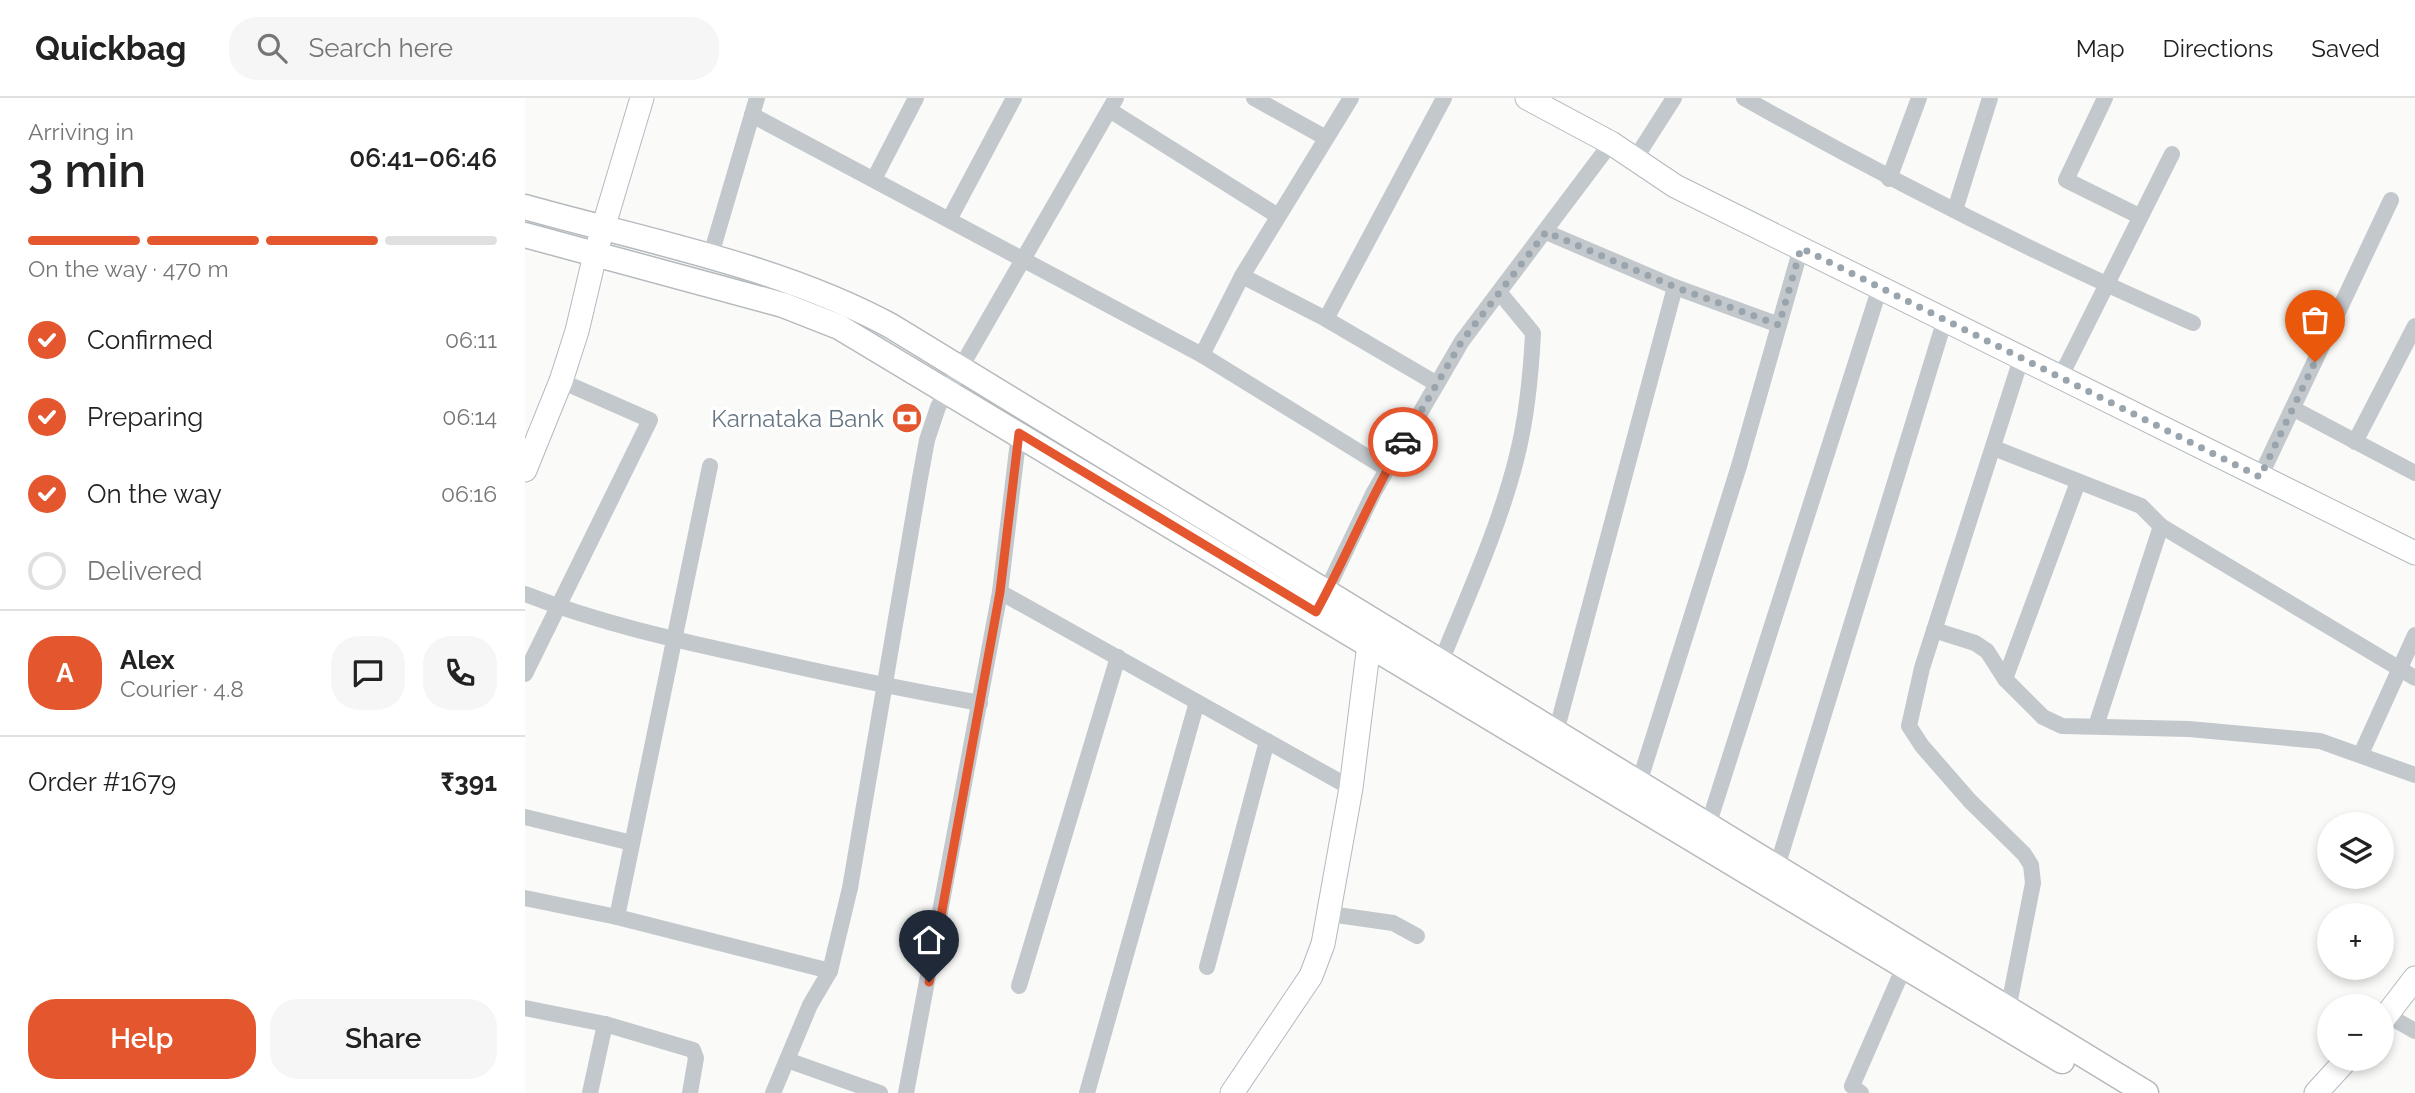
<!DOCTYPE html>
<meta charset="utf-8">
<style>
:root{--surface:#fff;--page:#f6f6f6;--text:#222;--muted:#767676;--line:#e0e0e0;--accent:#e4572e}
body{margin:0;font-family:Raleway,sans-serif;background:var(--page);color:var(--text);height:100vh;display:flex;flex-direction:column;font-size:26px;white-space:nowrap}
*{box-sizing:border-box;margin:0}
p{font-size:23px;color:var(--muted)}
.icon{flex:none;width:38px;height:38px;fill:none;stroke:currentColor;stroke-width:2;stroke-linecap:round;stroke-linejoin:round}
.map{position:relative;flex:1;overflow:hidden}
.sheet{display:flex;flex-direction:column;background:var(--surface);width:525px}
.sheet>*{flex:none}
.buttons{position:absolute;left:1792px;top:714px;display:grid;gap:14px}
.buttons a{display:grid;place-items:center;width:77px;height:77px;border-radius:50%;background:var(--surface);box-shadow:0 4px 10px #0003;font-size:35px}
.pin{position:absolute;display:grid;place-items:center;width:60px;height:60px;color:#fff;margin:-72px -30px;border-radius:50% 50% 50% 0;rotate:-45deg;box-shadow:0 0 7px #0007}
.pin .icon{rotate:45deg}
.courier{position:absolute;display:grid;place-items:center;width:70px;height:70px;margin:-35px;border:5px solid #e4572e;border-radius:50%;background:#fff;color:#222;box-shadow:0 2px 9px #0007}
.overview em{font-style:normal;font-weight:600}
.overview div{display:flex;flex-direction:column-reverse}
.overview{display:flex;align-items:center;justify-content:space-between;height:119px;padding:0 28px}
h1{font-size:46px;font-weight:600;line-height:52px}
.bar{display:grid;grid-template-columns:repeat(4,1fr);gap:10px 7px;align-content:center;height:84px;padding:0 28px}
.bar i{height:9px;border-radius:5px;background:var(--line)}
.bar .selected{background:var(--accent)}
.bar p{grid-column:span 4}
.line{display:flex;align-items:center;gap:18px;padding:0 28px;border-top:2px solid var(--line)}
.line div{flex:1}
.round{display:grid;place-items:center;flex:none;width:74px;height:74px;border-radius:28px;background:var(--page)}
ol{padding:0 28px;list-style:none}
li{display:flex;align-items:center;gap:21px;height:77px}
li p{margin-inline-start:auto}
li .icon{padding:7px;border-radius:50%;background:var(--accent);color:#fff;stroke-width:4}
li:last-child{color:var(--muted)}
li i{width:38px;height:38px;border:4px solid var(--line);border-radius:50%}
.button{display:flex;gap:14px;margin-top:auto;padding:14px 28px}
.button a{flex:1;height:80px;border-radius:28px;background:var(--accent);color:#fff;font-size:28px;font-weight:600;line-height:80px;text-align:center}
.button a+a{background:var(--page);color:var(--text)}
header{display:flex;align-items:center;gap:42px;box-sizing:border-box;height:98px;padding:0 35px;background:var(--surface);border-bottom:2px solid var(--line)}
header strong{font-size:33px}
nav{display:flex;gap:38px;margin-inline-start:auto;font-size:24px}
.search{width:490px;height:63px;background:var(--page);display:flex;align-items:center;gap:18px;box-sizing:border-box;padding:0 24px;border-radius:28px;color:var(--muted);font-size:26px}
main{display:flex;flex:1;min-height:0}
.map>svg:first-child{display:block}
</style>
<header>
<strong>Quickbag</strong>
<div class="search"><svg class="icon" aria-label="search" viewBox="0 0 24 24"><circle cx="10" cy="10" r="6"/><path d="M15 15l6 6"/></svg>Search here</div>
<nav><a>Map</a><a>Directions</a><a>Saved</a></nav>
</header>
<main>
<section class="sheet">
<div class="overview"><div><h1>3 min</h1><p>Arriving in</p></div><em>06:41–06:46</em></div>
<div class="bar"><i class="selected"></i><i class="selected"></i><i class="selected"></i><i></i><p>On the way · 470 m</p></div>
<ol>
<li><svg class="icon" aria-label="check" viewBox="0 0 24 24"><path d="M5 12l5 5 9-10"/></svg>Confirmed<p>06:11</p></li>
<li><svg class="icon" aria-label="check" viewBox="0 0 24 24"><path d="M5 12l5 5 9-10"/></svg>Preparing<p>06:14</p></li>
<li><svg class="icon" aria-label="check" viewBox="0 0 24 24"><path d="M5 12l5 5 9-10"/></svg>On the way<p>06:16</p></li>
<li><i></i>Delivered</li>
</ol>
<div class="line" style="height:126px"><b class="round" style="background:var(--accent);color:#fff">A</b><div><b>Alex</b><p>Courier · 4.8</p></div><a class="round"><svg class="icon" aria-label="chat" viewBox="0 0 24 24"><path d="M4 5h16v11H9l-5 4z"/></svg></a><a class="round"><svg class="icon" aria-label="phone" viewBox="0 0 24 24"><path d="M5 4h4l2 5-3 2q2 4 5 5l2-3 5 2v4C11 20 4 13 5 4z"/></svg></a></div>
<div class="line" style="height:91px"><div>Order #1679</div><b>₹391</b></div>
<div class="button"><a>Help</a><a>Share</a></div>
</section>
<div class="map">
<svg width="1890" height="995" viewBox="0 0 1890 995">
<rect width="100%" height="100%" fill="#fafaf8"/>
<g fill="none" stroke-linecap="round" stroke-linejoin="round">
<g stroke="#b3babf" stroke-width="25">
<g id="secondary">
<polyline points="1002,0 1086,45 1150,88 1890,455"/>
<polyline points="0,372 36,283 52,233 70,157 117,0"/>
<polyline points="1857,923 1890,880"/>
<polyline points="707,995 786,878 798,846 826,690 844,546"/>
<polyline points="1791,995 1822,961"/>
</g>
</g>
<g stroke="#b5babe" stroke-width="27">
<g id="primary">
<path d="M0 109C121 143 255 168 366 228L1621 995"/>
<polyline points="0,137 258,207 314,229 1537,963"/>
</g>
</g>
<g stroke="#c3c8cc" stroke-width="16">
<polyline points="729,0 801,40"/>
<path d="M1219 0C1365 82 1514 158 1668 225"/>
<polyline points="1580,0 1541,82 1614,118"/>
<polyline points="586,13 753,118"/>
<polyline points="227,17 677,257 862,371"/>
<polyline points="1110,61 1149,0"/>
<polyline points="349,81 391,0"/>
<polyline points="1364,81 1394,0"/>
<polyline points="1430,112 1465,0"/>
<polyline points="425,120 489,0"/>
<polyline points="1021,134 1150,189 1254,227"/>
<polyline points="185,160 232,0"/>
<polyline points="717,178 801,221 912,286"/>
<polyline points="801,221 919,0"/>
<polyline points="677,257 717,178 826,0"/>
<polyline points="1535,280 1647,56"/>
<polyline points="1769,311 1890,375"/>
<polyline points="1830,344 1890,228"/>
<polyline points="1469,350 1616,408 1636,428 1890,580"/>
<polyline points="1735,379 1866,102"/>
<polyline points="475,494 826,690"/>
<path d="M0 496C71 524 146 541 220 557 298 575 376 591 455 605"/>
<polyline points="798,500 849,394 937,243 1086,45"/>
<polyline points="1409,532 1450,545 1462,553 1480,581 1518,619 1537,628 1664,631 1795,643 1890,677"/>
<path d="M913 571C941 501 974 431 992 358 1002 318 1006 276 1008 235L975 195"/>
<polyline points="0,576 125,322 36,283"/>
<polyline points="1480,581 1553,384"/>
<polyline points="1571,628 1636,428"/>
<polyline points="1031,634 1150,189"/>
<polyline points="1836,656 1890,537"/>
<polyline points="1114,685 1214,368 1276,150"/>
<polyline points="0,719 107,745"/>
<polyline points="1181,734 1355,189"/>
<polyline points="1252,769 1420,221"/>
<polyline points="0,800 92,819 305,873"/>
<polyline points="805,816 868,825 892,838"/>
<polyline points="92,819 185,368"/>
<polyline points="682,869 742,643"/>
<polyline points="494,888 593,559"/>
<polyline points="0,910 80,926 168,952 171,960 165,995"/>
<polyline points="1482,917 1508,785 1506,767 1499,756 1445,703 1397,648 1384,628 1397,570 1496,261"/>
<polyline points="1862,917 1890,933"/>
<polyline points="262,962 355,995"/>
<polyline points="65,995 80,926"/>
<polyline points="248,995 285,907 305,873 325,790 395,380 402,342 413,309 591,0"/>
<polyline points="381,995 475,494 494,335"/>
<polyline points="562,995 672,604"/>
<polyline points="1336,995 1327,988 1379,869"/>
</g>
<use href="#secondary" stroke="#fff" stroke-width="23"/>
<use href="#primary" stroke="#fff" stroke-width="24"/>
</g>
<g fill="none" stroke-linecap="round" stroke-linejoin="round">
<polyline stroke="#99a4ac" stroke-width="7" stroke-dasharray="0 12.6" points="878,344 937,243 1021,134 1150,189 1254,227 1276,150 1735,379 1790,264"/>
<path stroke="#e4572e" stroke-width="9" d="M404 884 475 494 494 335 791 514C822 458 845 399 878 344"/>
</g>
<defs>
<g id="bank-disc" transform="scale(1.575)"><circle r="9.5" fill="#e4572e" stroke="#fff"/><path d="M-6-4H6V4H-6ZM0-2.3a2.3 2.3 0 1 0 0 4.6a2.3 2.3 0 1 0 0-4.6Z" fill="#fff"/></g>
</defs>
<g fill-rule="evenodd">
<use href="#bank-disc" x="382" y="320"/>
</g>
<g text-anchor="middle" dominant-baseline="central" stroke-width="7" stroke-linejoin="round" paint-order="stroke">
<g font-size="24" fill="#657683" stroke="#fff" text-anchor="end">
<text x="359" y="320">Karnataka Bank</text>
</g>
</g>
</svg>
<div class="buttons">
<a><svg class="icon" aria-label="layers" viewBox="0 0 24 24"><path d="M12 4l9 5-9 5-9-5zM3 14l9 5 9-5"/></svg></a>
<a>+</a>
<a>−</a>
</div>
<div class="pin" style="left:1790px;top:264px;background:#ea580c"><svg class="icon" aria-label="bag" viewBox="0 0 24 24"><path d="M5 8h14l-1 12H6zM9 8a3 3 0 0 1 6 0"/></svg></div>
<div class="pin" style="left:404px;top:884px;background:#1f2937"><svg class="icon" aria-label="home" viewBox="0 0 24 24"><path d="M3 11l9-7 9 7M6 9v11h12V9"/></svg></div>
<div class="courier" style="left:878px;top:344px"><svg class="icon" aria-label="car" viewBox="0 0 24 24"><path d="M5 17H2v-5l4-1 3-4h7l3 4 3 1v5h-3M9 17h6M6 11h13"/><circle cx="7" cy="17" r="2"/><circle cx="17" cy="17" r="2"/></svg></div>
</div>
</main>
